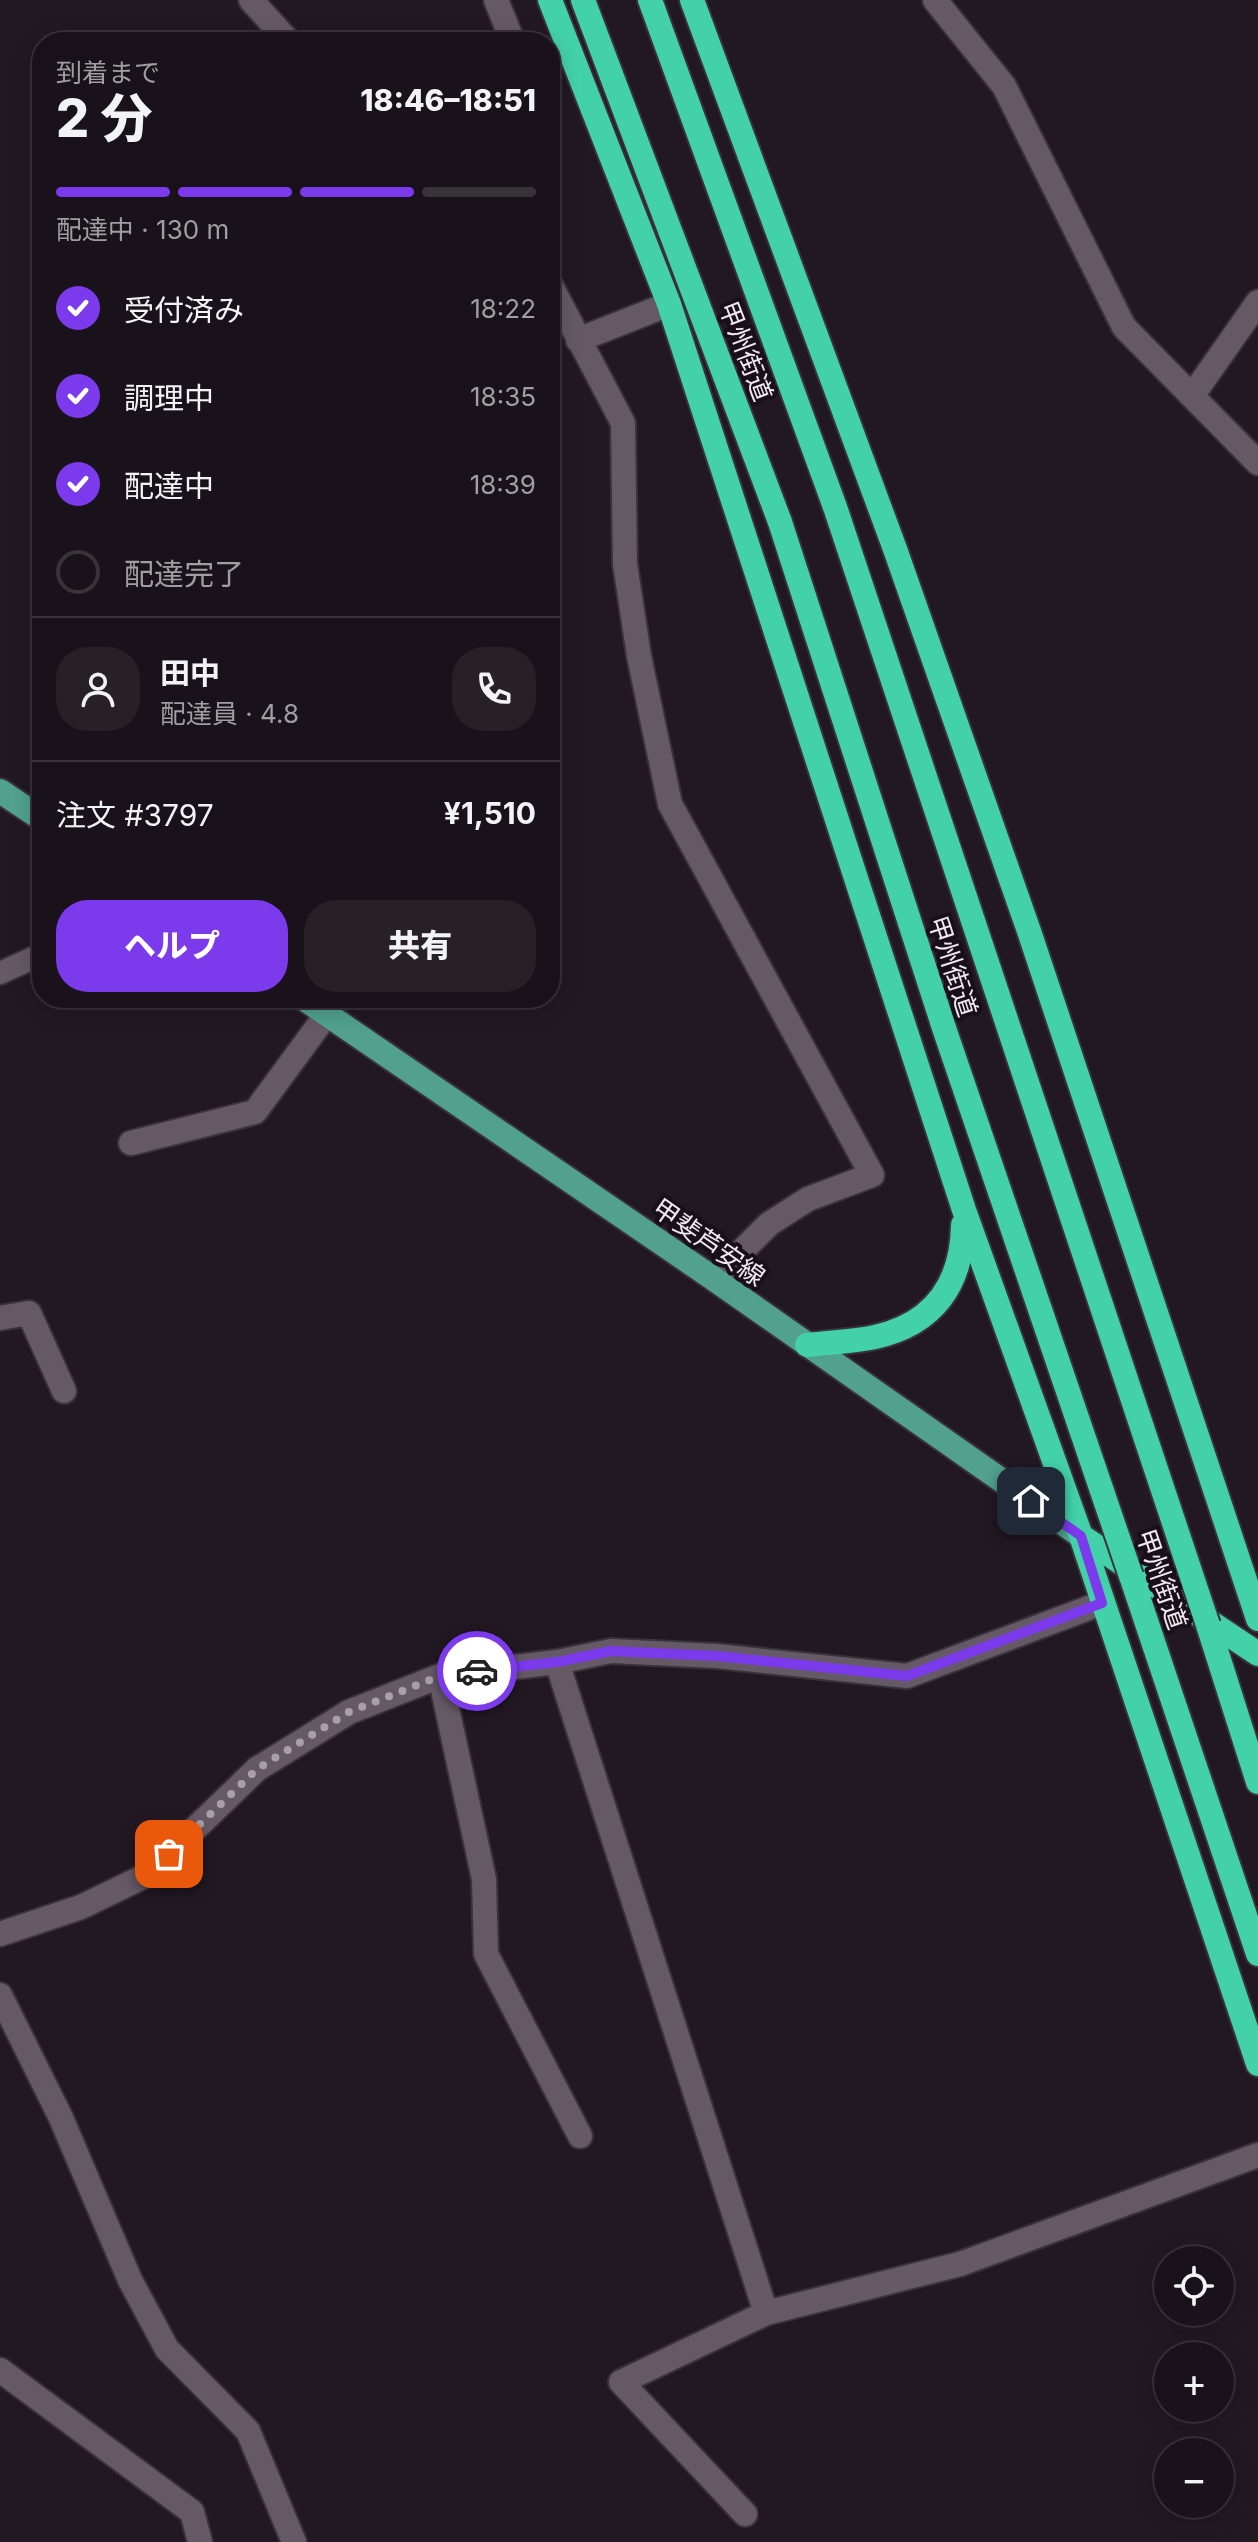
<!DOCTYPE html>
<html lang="ja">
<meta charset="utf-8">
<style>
:root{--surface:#1a121a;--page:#272027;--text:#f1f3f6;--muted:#9f9ea2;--line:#383239;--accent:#7c3aed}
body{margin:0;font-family:Inter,"Noto Sans JP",sans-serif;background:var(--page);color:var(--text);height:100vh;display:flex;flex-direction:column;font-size:30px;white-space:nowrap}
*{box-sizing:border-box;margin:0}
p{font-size:26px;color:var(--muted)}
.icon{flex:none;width:44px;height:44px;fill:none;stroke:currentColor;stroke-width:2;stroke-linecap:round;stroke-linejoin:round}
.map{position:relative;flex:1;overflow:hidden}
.panel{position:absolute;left:32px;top:32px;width:528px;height:976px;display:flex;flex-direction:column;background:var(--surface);border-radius:32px;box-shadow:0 4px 20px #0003,0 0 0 2px var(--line)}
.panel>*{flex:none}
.buttons{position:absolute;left:1154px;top:2246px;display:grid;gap:16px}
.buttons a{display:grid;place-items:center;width:80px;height:80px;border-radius:50%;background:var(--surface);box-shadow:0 4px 20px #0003,0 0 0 2px var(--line);font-size:40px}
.pin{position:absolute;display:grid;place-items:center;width:68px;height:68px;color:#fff;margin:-34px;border-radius:16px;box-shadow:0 4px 12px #0006}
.courier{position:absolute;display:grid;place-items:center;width:80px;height:80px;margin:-40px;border:6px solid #7c3aed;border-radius:50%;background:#fff;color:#222;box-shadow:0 2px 10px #0007}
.head em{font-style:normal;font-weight:800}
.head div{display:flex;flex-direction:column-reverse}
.head{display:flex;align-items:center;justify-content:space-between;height:136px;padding:0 24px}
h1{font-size:52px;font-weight:800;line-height:60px}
.bar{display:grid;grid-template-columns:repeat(4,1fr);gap:12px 8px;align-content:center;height:96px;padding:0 24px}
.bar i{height:10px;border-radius:6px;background:var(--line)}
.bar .current{background:var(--accent)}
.bar p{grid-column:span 4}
.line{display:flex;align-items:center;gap:20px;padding:0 24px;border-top:2px solid var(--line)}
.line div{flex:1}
.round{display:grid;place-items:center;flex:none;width:84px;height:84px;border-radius:32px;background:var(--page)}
ol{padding:0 24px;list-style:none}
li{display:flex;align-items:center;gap:24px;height:88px}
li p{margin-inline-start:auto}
li .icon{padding:8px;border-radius:50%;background:var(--accent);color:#fff;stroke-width:4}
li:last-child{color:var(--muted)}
li i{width:44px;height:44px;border:4px solid var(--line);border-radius:50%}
.action{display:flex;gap:16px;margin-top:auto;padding:16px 24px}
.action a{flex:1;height:92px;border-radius:32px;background:var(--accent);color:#fff;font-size:32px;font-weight:800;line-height:92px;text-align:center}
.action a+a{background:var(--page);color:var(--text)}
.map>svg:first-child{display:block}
</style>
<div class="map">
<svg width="1258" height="2542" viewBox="0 0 1258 2542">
<rect width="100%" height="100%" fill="#221822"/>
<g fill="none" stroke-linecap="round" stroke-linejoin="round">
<g stroke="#39323a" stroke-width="26">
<polyline id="lane" points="0,973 42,954"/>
</g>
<g stroke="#39323a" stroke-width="28">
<g id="street">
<polyline points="251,0 289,42"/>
<polyline points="496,0 513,42"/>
<polyline points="935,0 1004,86 1124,327 1258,463"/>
<polyline points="550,284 623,423 625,564 639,656 670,804 872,1175 808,1199 769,1224 714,1279"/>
<polyline points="578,340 669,304"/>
<polyline points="1192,396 1258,302"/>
<polyline points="131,1143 255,1112 327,1014"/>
<polyline points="0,1318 29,1313 64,1391"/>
<polyline points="557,1662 766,2313"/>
<polyline points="440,1676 484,1879 486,1954 580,2136"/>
<polyline points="0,1934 81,1907 147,1875 257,1769 349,1712 440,1676 557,1662 611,1651 717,1656 907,1676 1102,1603"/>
<polyline points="0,1995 61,2118 130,2280 167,2349 248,2431 294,2542"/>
<polyline points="0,2370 192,2512 200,2542"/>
<polyline points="745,2514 621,2382 766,2313 960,2264 1258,2155"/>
</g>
</g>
<g stroke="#39323a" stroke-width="28">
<g id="primary">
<polyline points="0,791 42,819"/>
<polyline points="303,998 714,1279 1081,1536"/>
</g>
</g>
<g stroke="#39323a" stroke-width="28">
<g id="highway">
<polyline points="550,0 669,304 964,1210 1081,1536 1258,2064"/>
<polyline points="583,0 780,522"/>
<polyline points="650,0 835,507"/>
<polyline points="692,0 895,549 1030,934 1258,1619"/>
<path d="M807 1345C829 1342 853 1342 875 1337 934 1324 962 1284 963 1225"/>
<polyline points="1081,1536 1258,1654"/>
<polyline points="1131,1576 1258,1954"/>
<polyline points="1208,1625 1258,1782"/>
</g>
</g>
<use href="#lane" stroke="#655965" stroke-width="22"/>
<use href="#street" stroke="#655965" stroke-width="24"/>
<use href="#primary" stroke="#51a18e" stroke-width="24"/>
<use href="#highway" stroke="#43d1a9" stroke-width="24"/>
<g stroke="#39323a" stroke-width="28" stroke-linecap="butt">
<g id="highway-bridge">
<polyline points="835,507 1208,1625"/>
<polyline points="780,522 945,1031 1131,1576"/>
</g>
</g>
<use href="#highway-bridge" stroke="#43d1a9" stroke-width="24"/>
</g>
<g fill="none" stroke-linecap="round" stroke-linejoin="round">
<polyline stroke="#a8a0a8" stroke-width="8" stroke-dasharray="0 14.4" points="169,1854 257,1769 349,1712 440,1676 477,1671"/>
<polyline stroke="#7c3aed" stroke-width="10" points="477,1671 557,1662 611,1651 717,1656 907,1676 1102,1603 1081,1536 1031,1501"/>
</g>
<g text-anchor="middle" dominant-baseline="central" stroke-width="8" stroke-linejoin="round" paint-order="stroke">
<g font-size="26" fill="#f0e9f0" stroke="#190f19">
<text transform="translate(746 351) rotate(69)">甲州街道</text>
<text transform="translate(953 966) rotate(72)">甲州街道</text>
<text transform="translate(709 1242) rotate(35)">甲斐芦安線</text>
<text transform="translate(1162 1579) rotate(71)">甲州街道</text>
</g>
</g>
</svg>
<div class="buttons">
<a><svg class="icon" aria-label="locate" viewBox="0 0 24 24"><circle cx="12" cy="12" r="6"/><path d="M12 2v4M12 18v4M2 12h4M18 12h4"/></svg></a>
<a>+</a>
<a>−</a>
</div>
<div class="pin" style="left:169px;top:1854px;background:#ea580c"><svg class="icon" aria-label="bag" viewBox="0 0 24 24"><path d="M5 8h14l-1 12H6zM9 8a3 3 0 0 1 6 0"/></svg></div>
<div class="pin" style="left:1031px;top:1501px;background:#1f2937"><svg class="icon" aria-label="home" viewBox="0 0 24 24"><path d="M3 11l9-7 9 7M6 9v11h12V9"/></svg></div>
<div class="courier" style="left:477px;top:1671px"><svg class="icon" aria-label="car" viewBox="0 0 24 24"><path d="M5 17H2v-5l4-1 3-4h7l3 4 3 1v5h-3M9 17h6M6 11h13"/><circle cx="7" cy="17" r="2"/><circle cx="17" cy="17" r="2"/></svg></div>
<section class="panel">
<div class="head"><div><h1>2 分</h1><p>到着まで</p></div><em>18:46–18:51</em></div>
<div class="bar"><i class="current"></i><i class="current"></i><i class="current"></i><i></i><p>配達中 · 130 m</p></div>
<ol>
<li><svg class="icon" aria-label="check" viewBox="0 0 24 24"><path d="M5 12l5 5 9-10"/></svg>受付済み<p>18:22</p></li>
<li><svg class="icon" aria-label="check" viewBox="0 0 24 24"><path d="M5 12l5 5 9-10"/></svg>調理中<p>18:35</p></li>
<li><svg class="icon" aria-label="check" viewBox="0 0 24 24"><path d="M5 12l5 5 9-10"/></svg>配達中<p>18:39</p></li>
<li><i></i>配達完了</li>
</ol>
<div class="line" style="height:144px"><a class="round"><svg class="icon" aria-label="person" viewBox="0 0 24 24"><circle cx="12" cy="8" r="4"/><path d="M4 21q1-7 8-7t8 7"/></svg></a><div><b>田中</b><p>配達員 · 4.8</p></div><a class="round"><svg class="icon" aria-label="phone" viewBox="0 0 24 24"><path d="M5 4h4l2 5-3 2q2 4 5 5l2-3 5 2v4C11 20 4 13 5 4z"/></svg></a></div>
<div class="line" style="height:104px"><div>注文 #3797</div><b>¥1,510</b></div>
<div class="action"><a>ヘルプ</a><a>共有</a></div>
</section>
</div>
